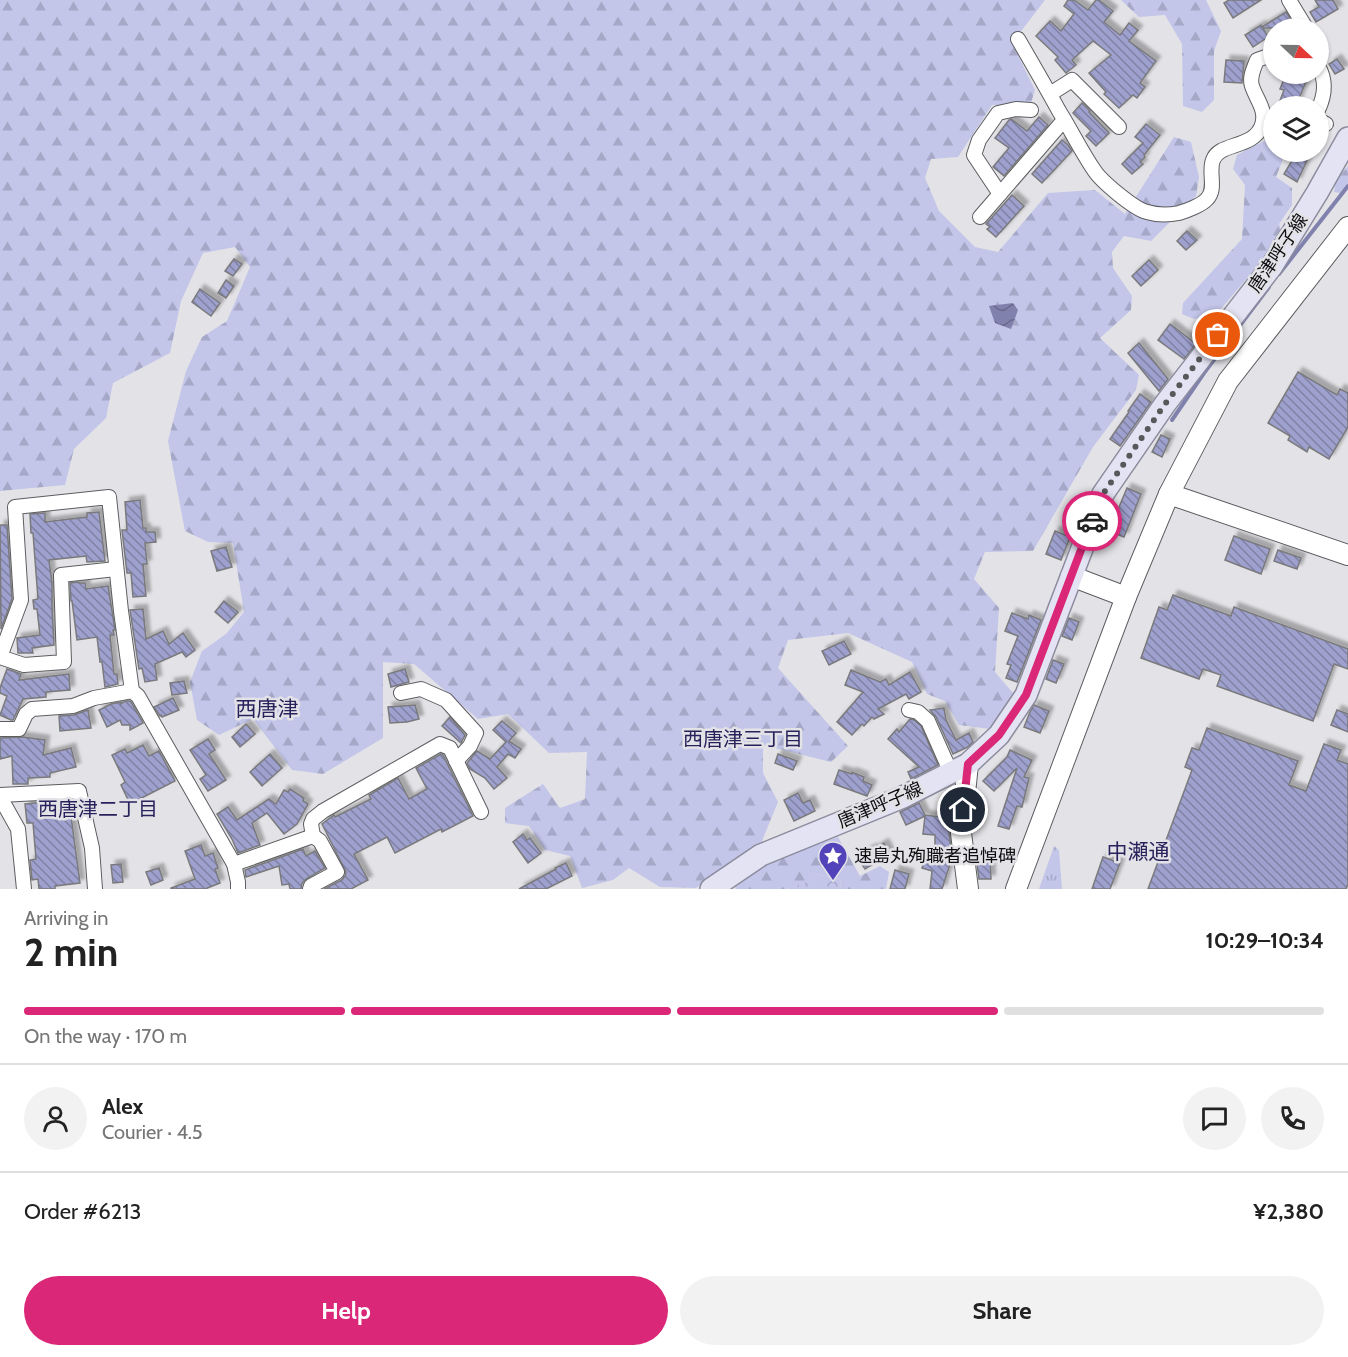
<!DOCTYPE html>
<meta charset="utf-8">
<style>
:root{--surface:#fff;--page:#f2f2f2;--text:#222;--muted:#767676;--line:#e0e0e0;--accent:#db2777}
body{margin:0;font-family:Cabin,"Noto Sans JP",sans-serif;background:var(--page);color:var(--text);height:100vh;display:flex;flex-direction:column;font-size:22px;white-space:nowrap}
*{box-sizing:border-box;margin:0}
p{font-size:20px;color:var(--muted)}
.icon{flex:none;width:33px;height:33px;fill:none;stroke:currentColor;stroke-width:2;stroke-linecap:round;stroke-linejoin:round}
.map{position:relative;height:889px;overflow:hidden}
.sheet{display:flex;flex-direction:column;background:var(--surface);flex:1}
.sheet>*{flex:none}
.needle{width:39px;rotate:112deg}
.buttons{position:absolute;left:1263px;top:18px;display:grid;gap:12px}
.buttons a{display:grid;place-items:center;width:66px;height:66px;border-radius:50%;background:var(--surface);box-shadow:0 2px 4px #0004;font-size:30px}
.pin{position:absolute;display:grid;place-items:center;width:51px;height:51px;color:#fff;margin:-26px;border:3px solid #fff;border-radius:50%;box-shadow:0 2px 6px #0007}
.courier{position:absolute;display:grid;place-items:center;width:60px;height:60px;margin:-30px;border:4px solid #db2777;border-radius:50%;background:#fff;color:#222;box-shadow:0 2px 8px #0007}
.summary em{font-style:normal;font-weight:800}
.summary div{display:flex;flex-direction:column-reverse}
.summary{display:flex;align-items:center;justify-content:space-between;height:102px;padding:0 24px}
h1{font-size:39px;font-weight:800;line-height:45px}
.bar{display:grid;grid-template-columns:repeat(4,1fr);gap:9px 6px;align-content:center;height:72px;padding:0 24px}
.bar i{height:8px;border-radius:4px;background:var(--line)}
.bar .selected{background:var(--accent)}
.bar p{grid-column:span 4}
.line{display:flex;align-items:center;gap:15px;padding:0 24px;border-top:2px solid var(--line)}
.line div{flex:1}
.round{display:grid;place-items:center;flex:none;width:63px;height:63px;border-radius:32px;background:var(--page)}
.cta{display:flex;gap:12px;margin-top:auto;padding:12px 24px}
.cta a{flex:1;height:69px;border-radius:36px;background:var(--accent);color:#fff;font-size:24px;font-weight:800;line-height:69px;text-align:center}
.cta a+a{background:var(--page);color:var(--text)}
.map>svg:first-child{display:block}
</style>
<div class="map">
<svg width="1348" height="889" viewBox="0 0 1348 889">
<defs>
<pattern id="grass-tufts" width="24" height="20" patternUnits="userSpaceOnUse" patternTransform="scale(1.5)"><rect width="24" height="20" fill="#c3c5e9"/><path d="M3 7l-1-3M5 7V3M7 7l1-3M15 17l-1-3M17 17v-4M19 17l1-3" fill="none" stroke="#a6a8c7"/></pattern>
<pattern id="forest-firs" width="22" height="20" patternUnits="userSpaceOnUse" patternTransform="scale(1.5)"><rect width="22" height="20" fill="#c3c5e9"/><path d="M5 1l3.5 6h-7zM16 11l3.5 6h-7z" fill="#a6a8c7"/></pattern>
<pattern id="park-crowns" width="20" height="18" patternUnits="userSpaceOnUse" patternTransform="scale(1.5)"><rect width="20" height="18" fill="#c3c5e9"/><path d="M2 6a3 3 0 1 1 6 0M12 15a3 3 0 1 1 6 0" fill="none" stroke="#a6a8c7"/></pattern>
<pattern id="water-waves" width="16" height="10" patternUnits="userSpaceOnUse" patternTransform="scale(1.5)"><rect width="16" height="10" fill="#8081ad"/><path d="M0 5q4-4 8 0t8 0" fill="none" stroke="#67688b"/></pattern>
<pattern id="building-back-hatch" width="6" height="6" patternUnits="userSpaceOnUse" patternTransform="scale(1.5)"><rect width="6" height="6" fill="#9ea0cd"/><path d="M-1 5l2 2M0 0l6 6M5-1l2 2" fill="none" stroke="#7f81a5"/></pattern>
<filter id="shadow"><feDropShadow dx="4.5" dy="-4.5" stdDeviation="1.5" flood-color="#0004"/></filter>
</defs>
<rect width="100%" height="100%" fill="#e3e3e7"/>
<polygon fill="url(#grass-tufts)" points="1054,846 1059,850 1062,889 1039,889"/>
<g fill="url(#forest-firs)">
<polygon points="0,0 1045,0 1012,43 1035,90 1030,106 992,105 958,157 931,159 925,178 939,211 975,247 998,252 1048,193 1095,190 1125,214 1174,137 1191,142 1199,177 1196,196 1151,241 1124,236 1112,252 1113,268 1132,296 1131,310 1100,338 1139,375 1136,390 1093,447 1033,551 985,552 974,579 999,608 995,672 1013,693 990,729 959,725 945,701 927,694 912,662 848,633 788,640 778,668 848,746 831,762 763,745 763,773 778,802 762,841 696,888 660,887 629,868 613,880 582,888 570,856 545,850 529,826 505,823 505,808 543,784 560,808 585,799 587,752 549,753 508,714 478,719 414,664 383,662 383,738 323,774 292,770 253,719 219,735 197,720 190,682 202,651 226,634 244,612 233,543 208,542 185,531 168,441 186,371 202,337 227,321 250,267 235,247 203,253 181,301 170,353 113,383 106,418 74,449 65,485 0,491"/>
<polygon points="1121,0 1206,0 1221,31 1214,51 1214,100 1202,112 1183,106 1182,44 1165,15 1139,17"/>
<polygon points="1273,125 1274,152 1286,152 1276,177 1292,188 1292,205 1279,224 1283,235 1216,315 1194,319 1182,314 1183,303 1242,239 1245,185 1233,169 1237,155 1264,141"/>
<polygon points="1348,166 1348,184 1340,193 1334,192 1336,180"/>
<polygon points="838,837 860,876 880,866 889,872 886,889 840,889 841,879 814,874 810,881 787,889 736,889 735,887 772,860"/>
</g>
<polygon fill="url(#park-crowns)" points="814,874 841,879 840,889 787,889 810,881"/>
<polygon fill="url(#water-waves)" points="1013,303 1018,310 1011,329 995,323 989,306"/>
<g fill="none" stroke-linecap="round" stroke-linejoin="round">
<g stroke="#8081ad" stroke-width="4">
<polyline points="1279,274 1348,186"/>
<polyline points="1172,420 1204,373 1269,287"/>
</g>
</g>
<g fill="url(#building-back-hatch)" stroke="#7a7a7d" stroke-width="1.5" filter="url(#shadow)">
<polygon points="1068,0 1074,0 1088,10 1096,0 1099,0 1113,11 1104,22 1120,35 1129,23 1138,30 1129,41 1156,61 1140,83 1145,87 1137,98 1133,95 1119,108 1104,94 1106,92 1089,73 1111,55 1093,41 1072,60 1076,65 1066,73 1055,60 1058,57 1036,36 1050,21 1061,31 1074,14 1064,6"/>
<polygon points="1229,0 1261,0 1233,18 1224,3"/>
<polygon points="1315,0 1333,0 1338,9 1316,22 1310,12 1319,7"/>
<polygon points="1286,12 1293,23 1284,28 1263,28 1268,37 1253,47 1245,35 1261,25 1262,27"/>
<polygon points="1337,59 1344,69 1335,74 1329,64"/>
<polygon points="1226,60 1244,61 1242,83 1224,82"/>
<polygon points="1286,74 1309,74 1296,106 1278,106 1284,90 1280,89"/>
<polygon points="1082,103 1090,111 1089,112 1109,133 1096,146 1086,136 1091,131 1073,113"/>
<polygon points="1039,117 1048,125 1004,176 993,167 1009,148 995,138 1009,120 1011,119 1027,131"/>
<polygon points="1146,124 1160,135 1144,155 1145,157 1140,162 1143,164 1132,174 1122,164 1143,143 1135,137"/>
<polygon points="1062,140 1068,145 1072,151 1042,183 1032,174"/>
<polygon points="1280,152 1300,152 1309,156 1297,182 1284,174 1293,159"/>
<polygon points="1012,195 1024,206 996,237 987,229 990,227 986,224"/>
<polygon points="1187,231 1197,240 1186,250 1177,241"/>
<polygon points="234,259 242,264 233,276 225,271"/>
<polygon points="1149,260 1158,270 1141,286 1132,276"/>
<polygon points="226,280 234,286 226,298 218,293"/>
<polygon points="200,289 220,303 211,316 192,302"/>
<polygon points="1170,324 1196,344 1184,359 1158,340"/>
<polygon points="1139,343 1168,379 1159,391 1128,353"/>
<polygon points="1298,372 1337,395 1340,389 1348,393 1348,427 1329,459 1309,447 1307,452 1288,440 1290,436 1268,423"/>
<polygon points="1140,394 1151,402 1120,446 1110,439 1129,412 1128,411"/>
<polygon points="1161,435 1170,439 1162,457 1152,452"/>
<polygon points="1127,488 1141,494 1124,537 1109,531"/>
<polygon points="140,500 143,528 146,528 146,532 155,532 156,542 145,543 147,564 143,564 146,596 133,597 131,573 127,573 122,530 127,530 125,502"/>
<polygon points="99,512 105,561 87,562 86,556 49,560 52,583 52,607 54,645 32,648 33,653 18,653 17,638 40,635 37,609 34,609 33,600 38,599 33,533 31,533 30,514 45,513 45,522 87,517 87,513"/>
<polygon points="0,525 7,525 12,599 1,629"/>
<polygon points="1055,531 1070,537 1061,560 1046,554"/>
<polygon points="1234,536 1270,549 1261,574 1225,560"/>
<polygon points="226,547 232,567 217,571 211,551"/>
<polygon points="1278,550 1301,558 1297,569 1274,561"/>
<polygon points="78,582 79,583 85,583 86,589 108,586 115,630 113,630 114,635 110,635 114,674 117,674 118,684 105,687 102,662 100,662 97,637 77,640 72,601 71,601 70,583"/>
<polygon points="1173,595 1231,616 1234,607 1348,649 1348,669 1334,664 1313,721 1217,686 1221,675 1203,669 1199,679 1141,658 1159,607 1167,610"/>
<polygon points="224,601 238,612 228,623 215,612"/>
<polygon points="143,609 146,639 163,631 169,644 183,633 195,650 186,657 182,652 155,664 157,680 145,682 142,668 139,669 130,610"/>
<polygon points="1012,613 1028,619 1029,615 1041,620 1017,682 1006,678 1011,665 1007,664 1018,636 1005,631"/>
<polygon points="1069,618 1079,622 1072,640 1062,636"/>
<polygon points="844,641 851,654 829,665 822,651"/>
<polygon points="1053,660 1064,664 1056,683 1046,679"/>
<polygon points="7,669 21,674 19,680 69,674 70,690 46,692 46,697 23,699 13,720 11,720 0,715 7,696 0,693 0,688"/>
<polygon points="405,669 409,682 391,687 388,674"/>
<polygon points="851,670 880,682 886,679 889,685 910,672 921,692 909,699 906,694 878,709 884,714 874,719 872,717 864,726 862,724 852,735 837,722 863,692 845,685"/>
<polygon points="184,681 187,693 172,695 170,683"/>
<polygon points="173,698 179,710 162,717 161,715 160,716 154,707"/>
<polygon points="125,701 129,701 131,702 143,723 130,730 130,725 122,725 120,720 107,727 99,710 111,704 121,702 121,704"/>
<polygon points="415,705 419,719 407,722 390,723 388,707"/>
<polygon points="1034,705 1049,711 1040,733 1024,727 1030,712"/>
<polygon points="944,708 946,720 956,740 969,733 973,742 968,747 953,754 936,717 930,710"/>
<polygon points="88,710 91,728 60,731 59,716 74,715"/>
<polygon points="1337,710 1348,714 1348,732 1331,725"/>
<polygon points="450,717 465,735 461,743 442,726"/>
<polygon points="910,719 914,720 921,726 938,765 911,779 908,772 919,767 888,739 897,729 899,732"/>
<polygon points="502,721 516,733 509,741 521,749 515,758 508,754 497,767 507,778 494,789 485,778 470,769 467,763 477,751 490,759 506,742 493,730"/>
<polygon points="246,724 255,734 240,747 232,737"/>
<polygon points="1207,728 1298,761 1289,785 1306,791 1324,744 1341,750 1337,760 1348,764 1348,884 1346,889 1148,889 1192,770 1185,767 1192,748 1199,750"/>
<polygon points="23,737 45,740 43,755 71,748 76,767 50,773 50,777 28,778 28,784 13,784 12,756 0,759 0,738"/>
<polygon points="208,739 215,750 209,754 226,780 208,791 200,779 206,775 190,750"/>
<polygon points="143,745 149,756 159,751 175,781 130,804 121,785 125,782 112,755 125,749 127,753"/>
<polygon points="1010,750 1032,760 1024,777 1029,778 1022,807 1017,806 1009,829 998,826 1017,768 994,791 983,781 1007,757"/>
<polygon points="270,754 282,768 262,786 250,772"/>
<polygon points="441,754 443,755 473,816 442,832 441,829 395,853 387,837 354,854 368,880 351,889 324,889 342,880 345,876 346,872 322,824 334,815 335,817 371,799 369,795 398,778 409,799 427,789 416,768"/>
<polygon points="778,754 797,761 793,770 775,763"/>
<polygon points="839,770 852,774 852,772 864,777 863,781 872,785 867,796 834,784"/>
<polygon points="290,789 304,798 303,801 308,804 297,824 284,834 267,813 252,823 260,845 238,853 232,839 217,814 228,807 237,820 269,799 276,804 284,790 288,792"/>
<polygon points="946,791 953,792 949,832 952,858 942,889 930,889 932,871 922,868 926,857 935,860 935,835 923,834 925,816 906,825 900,812 919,803 925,815 940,817 941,799 945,799"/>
<polygon points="798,793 803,803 810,800 815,811 794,821 784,800"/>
<polygon points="47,802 48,812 70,809 80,883 55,886 55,889 39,889 38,879 32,880 30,860 36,859 33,823 27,823 25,804"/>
<polygon points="523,834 527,840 530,838 541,853 528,863 513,842"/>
<polygon points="884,843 890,854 865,869 857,857 872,848 873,850"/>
<polygon points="201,845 205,856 213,853 218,868 215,869 220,883 205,889 171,889 171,888 195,879 185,851"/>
<polygon points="303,849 306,856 315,851 325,868 306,879 302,883 301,889 290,889 289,884 282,885 279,866 246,877 245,870"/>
<polygon points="990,855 991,879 979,879 976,856"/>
<polygon points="1103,857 1120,863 1110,889 1092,889"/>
<polygon points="566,863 572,876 546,889 519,889 556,869 555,868"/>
<polygon points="121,864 123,882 113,883 111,865"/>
<polygon points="159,868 163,880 151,885 146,872"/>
<polygon points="895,870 909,874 905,889 890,889"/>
</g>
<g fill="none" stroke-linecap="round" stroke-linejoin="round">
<g stroke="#5c5d60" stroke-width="16">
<g id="street">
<polyline points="1289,0 1306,28 1305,28"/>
<path d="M1018 39C1032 63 1046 87 1059 111 1071 130 1081 151 1094 170 1101 181 1134 209 1147 212 1157 215 1169 215 1179 213 1186 211 1202 205 1207 199 1217 189 1208 172 1213 160 1219 142 1254 149 1262 125 1267 110 1256 99 1252 86 1249 77 1254 68 1257 60L1274 54"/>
<path d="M1318 66C1327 81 1325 95 1318 110"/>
<polyline points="1050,94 1072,80 1119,127"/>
<polyline points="1318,120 1326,124"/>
<polyline points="1000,194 974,155 979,140 998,113 1016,109 1031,110"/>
<polyline points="980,217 1064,120"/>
<polyline points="0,657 21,600 15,507 109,497 121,611 132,691 138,696 234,864 238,882 238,889"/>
<polyline points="0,657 24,665 64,662 61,575 116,569"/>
<polyline points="401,693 421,689 446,700 476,733 470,746 456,761"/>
<polyline points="909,710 918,712 928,721 951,773"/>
<polyline points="0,729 19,729 26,714 32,709 73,706 94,698 132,691"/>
<polyline points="0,795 79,791 92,848 95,889"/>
<polyline points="0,797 18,829 24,889"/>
<polyline points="234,864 313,836 311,824 313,819 323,811 440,744 450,748 481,812"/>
<polyline points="310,889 311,886 337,872 320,841 313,836"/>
</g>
</g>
<g stroke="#5c5d60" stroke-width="22">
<g id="secondary">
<polyline points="1169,494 1348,555"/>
<polyline points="1071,576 1126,597"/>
<polyline points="968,889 961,833 968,764"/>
<polyline points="1016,889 1126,597 1169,494 1228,381 1348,227"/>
</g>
</g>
<g stroke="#8c8c9e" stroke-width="24">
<polyline id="primary" points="711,889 761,855 903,797 968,764 999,735 1026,695 1103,494 1165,404 1272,266 1317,193 1348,138"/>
</g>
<use href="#street" stroke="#fff" stroke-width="14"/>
<use href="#secondary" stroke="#fff" stroke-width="20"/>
<use href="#primary" stroke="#e3e3f3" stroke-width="21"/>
</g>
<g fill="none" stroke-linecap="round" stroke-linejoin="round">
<polyline stroke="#58585b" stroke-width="6" stroke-dasharray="0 10.8" points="1092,521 1103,494 1165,404 1218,335"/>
<polyline stroke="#db2777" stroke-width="8" points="963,810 968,764 999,735 1026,695 1092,521"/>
</g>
<defs>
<g id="sight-pin" transform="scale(1.5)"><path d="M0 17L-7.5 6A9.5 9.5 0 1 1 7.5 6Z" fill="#5343ba" stroke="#e3e3e7"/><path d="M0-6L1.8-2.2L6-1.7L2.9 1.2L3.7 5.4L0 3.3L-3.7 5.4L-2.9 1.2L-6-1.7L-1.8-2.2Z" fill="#fff"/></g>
</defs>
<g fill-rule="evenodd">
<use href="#sight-pin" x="833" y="856"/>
</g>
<g text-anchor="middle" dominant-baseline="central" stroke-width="5" stroke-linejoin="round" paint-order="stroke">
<g font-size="18" fill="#0d0d0f" stroke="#e3e3e7">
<text transform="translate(1278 253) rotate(-56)">唐津呼子線</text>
<text transform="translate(880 805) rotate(-23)">唐津呼子線</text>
</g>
<g font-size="18" fill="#0d0d0f" stroke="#e3e3e7" text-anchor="start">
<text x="854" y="856">速島丸殉職者追悼碑</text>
</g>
<g font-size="20" fill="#28225c" stroke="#e3e3e7">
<text x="743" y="739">西唐津三丁目</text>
<text x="98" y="809">西唐津二丁目</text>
</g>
<g font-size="21" fill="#28225c" stroke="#e3e3e7">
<text x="267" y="708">西唐津</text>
<text x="1138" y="851">中瀬通</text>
</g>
</g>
</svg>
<div class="buttons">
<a><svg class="needle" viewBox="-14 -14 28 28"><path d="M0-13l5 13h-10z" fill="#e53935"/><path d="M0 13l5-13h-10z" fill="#767676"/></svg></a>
<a><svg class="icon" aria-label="layers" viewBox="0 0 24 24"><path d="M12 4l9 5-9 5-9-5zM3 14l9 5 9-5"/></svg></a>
</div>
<div class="pin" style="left:1218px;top:335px;background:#ea580c"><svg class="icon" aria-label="bag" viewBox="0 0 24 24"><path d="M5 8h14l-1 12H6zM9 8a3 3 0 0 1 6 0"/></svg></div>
<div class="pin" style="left:963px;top:810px;background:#1f2937"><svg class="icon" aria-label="home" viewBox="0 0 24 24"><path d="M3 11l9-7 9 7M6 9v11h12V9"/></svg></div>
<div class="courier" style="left:1092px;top:521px"><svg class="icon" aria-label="car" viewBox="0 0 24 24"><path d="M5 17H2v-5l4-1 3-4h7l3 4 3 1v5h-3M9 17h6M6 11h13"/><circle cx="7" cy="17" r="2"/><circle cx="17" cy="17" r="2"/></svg></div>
</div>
<section class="sheet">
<div class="summary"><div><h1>2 min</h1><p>Arriving in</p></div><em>10:29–10:34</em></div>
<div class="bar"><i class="selected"></i><i class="selected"></i><i class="selected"></i><i></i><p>On the way · 170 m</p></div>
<div class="line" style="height:108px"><a class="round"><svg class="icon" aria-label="person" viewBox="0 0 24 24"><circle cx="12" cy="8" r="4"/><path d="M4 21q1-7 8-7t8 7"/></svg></a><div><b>Alex</b><p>Courier · 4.5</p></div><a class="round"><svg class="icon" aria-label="chat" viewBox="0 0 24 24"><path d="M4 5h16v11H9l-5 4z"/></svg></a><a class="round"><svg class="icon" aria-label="phone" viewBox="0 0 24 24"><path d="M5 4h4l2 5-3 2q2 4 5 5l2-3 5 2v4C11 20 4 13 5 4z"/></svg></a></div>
<div class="line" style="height:78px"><div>Order #6213</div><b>¥2,380</b></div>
<div class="cta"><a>Help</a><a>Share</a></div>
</section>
